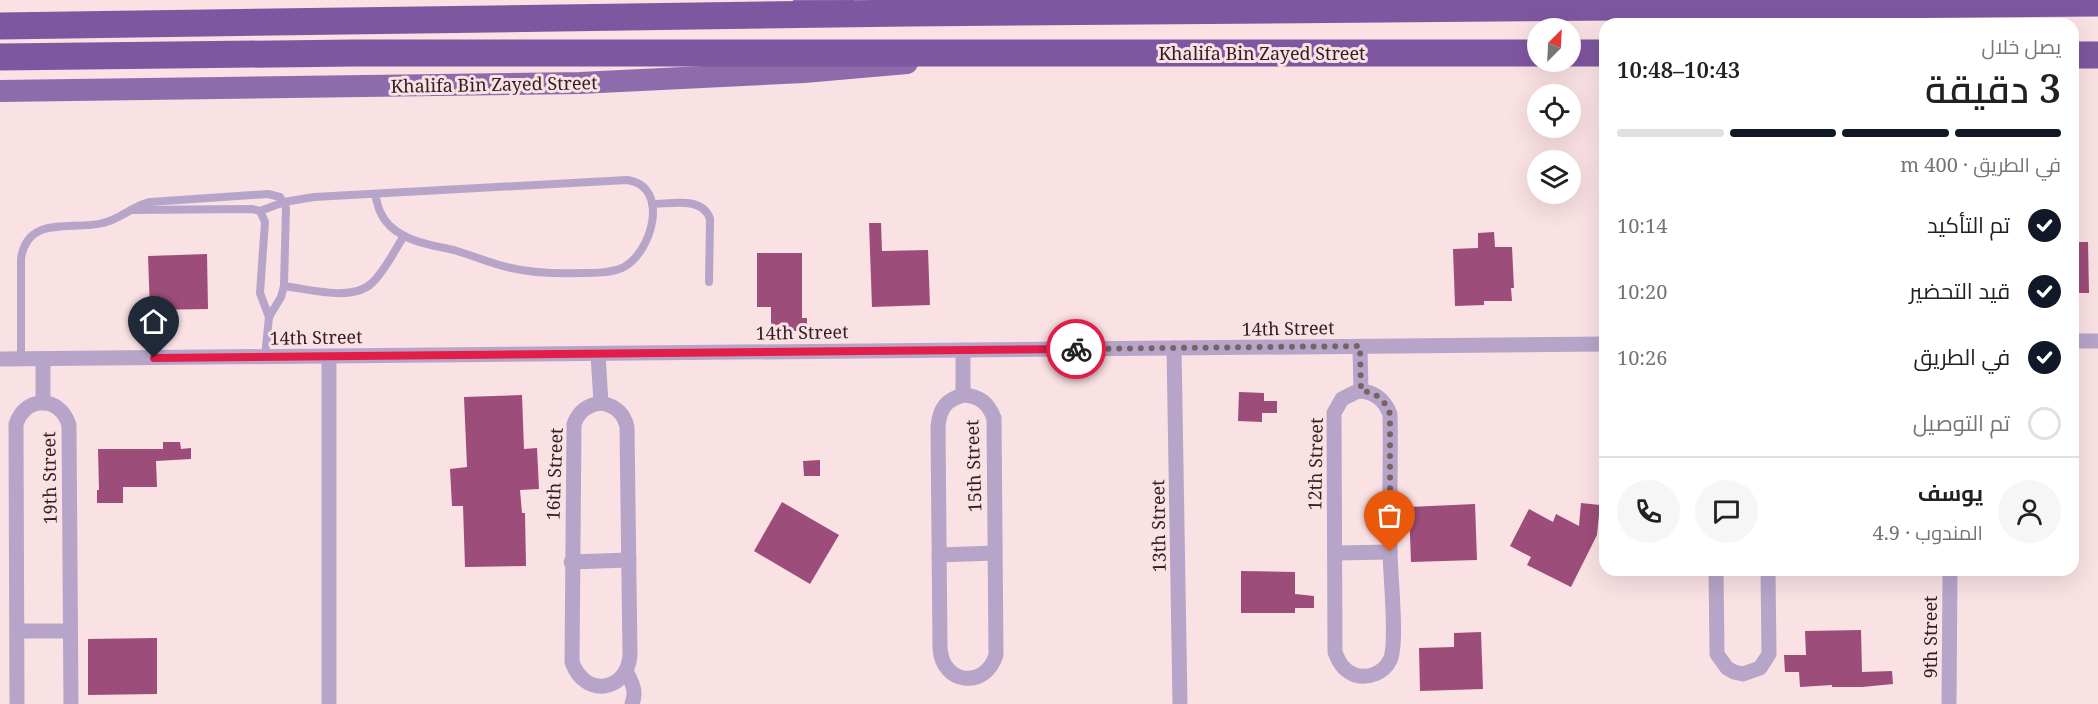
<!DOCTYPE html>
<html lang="ar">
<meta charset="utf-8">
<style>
:root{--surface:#fff;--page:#f6f6f6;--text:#202124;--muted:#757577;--line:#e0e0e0;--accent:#111827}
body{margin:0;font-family:"Noto Serif",Cairo,serif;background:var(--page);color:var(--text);direction:rtl;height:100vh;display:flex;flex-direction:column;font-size:22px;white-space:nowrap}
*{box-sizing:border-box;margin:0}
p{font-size:20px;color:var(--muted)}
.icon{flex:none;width:33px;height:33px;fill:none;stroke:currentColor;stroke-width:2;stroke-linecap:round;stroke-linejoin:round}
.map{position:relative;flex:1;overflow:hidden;direction:ltr}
.details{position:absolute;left:1599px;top:18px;width:480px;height:558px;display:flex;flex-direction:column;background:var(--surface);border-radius:18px;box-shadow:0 6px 24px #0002;direction:rtl}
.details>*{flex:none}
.needle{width:39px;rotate:24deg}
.controls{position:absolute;left:1527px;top:18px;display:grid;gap:12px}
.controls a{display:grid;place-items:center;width:54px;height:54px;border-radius:50%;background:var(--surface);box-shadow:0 6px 24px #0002;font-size:30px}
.pin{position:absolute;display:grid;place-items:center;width:51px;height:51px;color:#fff;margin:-62px -26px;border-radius:50% 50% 50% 0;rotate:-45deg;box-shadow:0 0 6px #0007}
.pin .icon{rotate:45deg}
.courier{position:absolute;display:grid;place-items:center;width:60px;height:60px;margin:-30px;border:4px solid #e11d48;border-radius:50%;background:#fff;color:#222;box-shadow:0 2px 8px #0007}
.head em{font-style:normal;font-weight:600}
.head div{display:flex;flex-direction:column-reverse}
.head{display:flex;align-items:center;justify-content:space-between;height:102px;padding:0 18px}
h1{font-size:39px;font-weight:600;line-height:45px}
.bar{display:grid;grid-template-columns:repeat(4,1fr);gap:9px 6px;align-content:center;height:72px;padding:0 18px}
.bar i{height:8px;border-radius:4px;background:var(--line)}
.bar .current{background:var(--accent)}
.bar p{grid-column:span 4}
.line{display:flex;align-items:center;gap:15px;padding:0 18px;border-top:2px solid var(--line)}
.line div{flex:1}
.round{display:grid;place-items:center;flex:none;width:63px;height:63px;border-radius:32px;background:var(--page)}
ol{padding:0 18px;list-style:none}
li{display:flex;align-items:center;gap:18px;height:66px}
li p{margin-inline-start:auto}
li .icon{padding:6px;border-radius:50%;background:var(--accent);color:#fff;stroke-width:4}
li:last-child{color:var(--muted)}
li i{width:33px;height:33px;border:3px solid var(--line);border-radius:50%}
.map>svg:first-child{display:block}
</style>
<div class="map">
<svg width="2098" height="704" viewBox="0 0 2098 704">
<rect width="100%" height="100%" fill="#fae1e4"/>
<g fill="#9d4d79">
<polygon points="869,223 881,223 882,251 928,250 930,305 872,307"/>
<polygon points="1494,232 1495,247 1512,247 1514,288 1511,288 1512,301 1484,301 1484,305 1455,306 1453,249 1478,248 1478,233"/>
<polygon points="2073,242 2088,242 2089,293 2073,293"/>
<polygon points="757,253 802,253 802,318 807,318 807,331 771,331 771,307 757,307"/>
<polygon points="207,254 208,309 150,310 148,256"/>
<polygon points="1239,392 1264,393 1264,401 1277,401 1277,413 1262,413 1262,422 1238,421"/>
<polygon points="522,395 524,449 537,448 539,489 520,490 522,513 525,513 526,566 465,567 463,506 452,506 450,469 467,467 464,397"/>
<polygon points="163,442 180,442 181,449 191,448 191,459 156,461 157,487 123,487 123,503 97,503 97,490 99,490 98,449 163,449"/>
<polygon points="820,460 820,476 804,476 803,461"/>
<polygon points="782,502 839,535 810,584 754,551"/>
<polygon points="1581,503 1600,505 1597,535 1571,587 1527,565 1531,557 1510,546 1529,509 1553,522 1556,514 1579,526"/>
<polygon points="1475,504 1477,560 1411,562 1409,507"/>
<polygon points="1241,571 1295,572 1295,594 1314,596 1314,608 1295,608 1295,613 1241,613"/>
<polygon points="1861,630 1862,672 1892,671 1893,684 1862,687 1832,687 1832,685 1800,687 1799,672 1785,672 1784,655 1806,655 1805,631"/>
<polygon points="1481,632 1483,689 1420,691 1419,648 1454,647 1454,633"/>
<polygon points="157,638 157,694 88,695 88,639"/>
</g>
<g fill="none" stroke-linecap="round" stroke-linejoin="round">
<g stroke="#b7a5c9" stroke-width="8">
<path d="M652 204C671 204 703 196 710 219L709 282"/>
<polyline points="131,210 252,209 260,211 265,222 260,293 269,317"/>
<path d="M260 211 284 202 314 197 627 180C671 186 652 254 622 268 610 273 595 273 582 273 553 274 524 273 496 264 483 260 470 255 457 251 434 245 408 243 390 226 380 216 378 207 375 194"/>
<path d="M284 286C309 289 352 302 372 283 385 271 394 251 404 236"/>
<path d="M21 359V259C27 214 73 231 103 223 121 219 132 206 150 202L268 194 280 197 286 208 284 286 281 297 269 317 265 357"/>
</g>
<g stroke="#b7a5c9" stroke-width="15">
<polyline points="2073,341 2098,341"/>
<polyline points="1360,347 1361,391"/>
<polyline points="1174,348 1180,704"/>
<polyline points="598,354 601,403"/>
<polyline points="0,359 1605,344"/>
<path d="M1358 391C1374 391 1384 399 1390 414 1391 460 1389 505 1390 551 1390 573 1398 645 1390 660 1384 673 1368 679 1355 675 1344 671 1339 663 1335 652L1334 413 1342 399Z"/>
<path d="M963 395C980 396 988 403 994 418L996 655C985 690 942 684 940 648L938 426C940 408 946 400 963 395Z"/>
<polyline points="963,395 963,350"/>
<polyline points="43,403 43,359"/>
<path d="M601 403C616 406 624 413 627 427L630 656C626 693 584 697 572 662L574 424C579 411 587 405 601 403Z"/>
<polyline points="1335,553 1390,552"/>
<polyline points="939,555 995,553"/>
<polyline points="571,562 629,560"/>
<polyline points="1716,570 1717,654 1727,668 1734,672 1743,674 1760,668 1769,654 1768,570"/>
<polyline points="17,631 69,631"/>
<path d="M626 671C632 683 637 691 632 704"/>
<path d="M17 704 16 424C26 395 60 396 69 425L71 704"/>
<polyline points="329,704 329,356"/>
<polyline points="1949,704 1950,570"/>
</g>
<g stroke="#8e6cac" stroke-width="22">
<polyline points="804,0 844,4"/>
<polyline points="0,91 580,83 804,72 907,63"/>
</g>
<g stroke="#7f57a0" stroke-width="27">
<polyline points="0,26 908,13 2098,3"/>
<polyline points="1570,53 1605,53"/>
<polyline points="2073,55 2098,55"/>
<polyline points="0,57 355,53 1538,53"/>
</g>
</g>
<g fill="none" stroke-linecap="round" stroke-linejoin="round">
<path stroke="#796266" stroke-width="6" stroke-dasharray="0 10.8" d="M1076 349 1360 346 1361 391C1376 392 1385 400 1390 414V552"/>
<polyline stroke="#e11d48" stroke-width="8" points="154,358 1076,349"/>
</g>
<g text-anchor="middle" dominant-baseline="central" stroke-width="6" stroke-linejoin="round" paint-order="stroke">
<g font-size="18" fill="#341e22" stroke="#fae1e4">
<text x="1262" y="53">Khalifa Bin Zayed Street</text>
<text transform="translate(494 84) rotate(-1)">Khalifa Bin Zayed Street</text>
<text transform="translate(1288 328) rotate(-1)">14th Street</text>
<text transform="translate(802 332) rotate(-1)">14th Street</text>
<text transform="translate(316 337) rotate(-1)">14th Street</text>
<text transform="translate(1315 464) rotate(-89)">12th Street</text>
<text transform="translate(973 466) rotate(-92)">15th Street</text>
<text transform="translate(554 474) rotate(-88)">16th Street</text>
<text transform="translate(49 478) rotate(-91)">19th Street</text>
<text transform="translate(1158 526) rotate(-91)">13th Street</text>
<text transform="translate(1930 637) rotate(-90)">9th Street</text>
</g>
</g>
</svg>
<div class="controls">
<a><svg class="needle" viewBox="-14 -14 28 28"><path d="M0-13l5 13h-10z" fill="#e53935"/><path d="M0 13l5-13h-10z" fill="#757577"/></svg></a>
<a><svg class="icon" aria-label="locate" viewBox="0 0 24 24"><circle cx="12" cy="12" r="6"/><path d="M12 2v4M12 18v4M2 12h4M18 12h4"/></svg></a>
<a><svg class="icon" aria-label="layers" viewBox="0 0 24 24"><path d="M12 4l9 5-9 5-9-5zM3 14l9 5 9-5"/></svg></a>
</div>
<div class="pin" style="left:1390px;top:552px;background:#ea580c"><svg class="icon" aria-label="bag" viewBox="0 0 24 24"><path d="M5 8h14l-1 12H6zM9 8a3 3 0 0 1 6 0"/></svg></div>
<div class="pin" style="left:154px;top:358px;background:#1f2937"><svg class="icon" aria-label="home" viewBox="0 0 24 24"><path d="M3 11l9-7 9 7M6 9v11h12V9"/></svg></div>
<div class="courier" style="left:1076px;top:349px"><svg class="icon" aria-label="bike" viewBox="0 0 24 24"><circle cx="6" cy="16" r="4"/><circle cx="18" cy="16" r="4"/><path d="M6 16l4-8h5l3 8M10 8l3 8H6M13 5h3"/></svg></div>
<section class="details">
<div class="head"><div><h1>3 دقيقة</h1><p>يصل خلال</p></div><em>10:43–10:48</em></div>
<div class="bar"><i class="current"></i><i class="current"></i><i class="current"></i><i></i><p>في الطريق · 400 m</p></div>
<ol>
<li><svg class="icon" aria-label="check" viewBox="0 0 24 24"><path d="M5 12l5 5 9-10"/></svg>تم التأكيد<p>10:14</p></li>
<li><svg class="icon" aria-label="check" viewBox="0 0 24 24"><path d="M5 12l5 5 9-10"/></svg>قيد التحضير<p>10:20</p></li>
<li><svg class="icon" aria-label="check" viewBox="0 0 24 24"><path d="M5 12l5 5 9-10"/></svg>في الطريق<p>10:26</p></li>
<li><i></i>تم التوصيل</li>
</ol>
<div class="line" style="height:108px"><a class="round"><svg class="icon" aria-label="person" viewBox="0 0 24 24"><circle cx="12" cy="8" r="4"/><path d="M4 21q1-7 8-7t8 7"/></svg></a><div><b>يوسف</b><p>المندوب · 4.9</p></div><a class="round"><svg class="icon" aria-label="chat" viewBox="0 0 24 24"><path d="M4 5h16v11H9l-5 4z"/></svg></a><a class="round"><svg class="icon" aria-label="phone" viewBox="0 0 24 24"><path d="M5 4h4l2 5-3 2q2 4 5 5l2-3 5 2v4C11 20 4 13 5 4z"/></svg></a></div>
</section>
</div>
